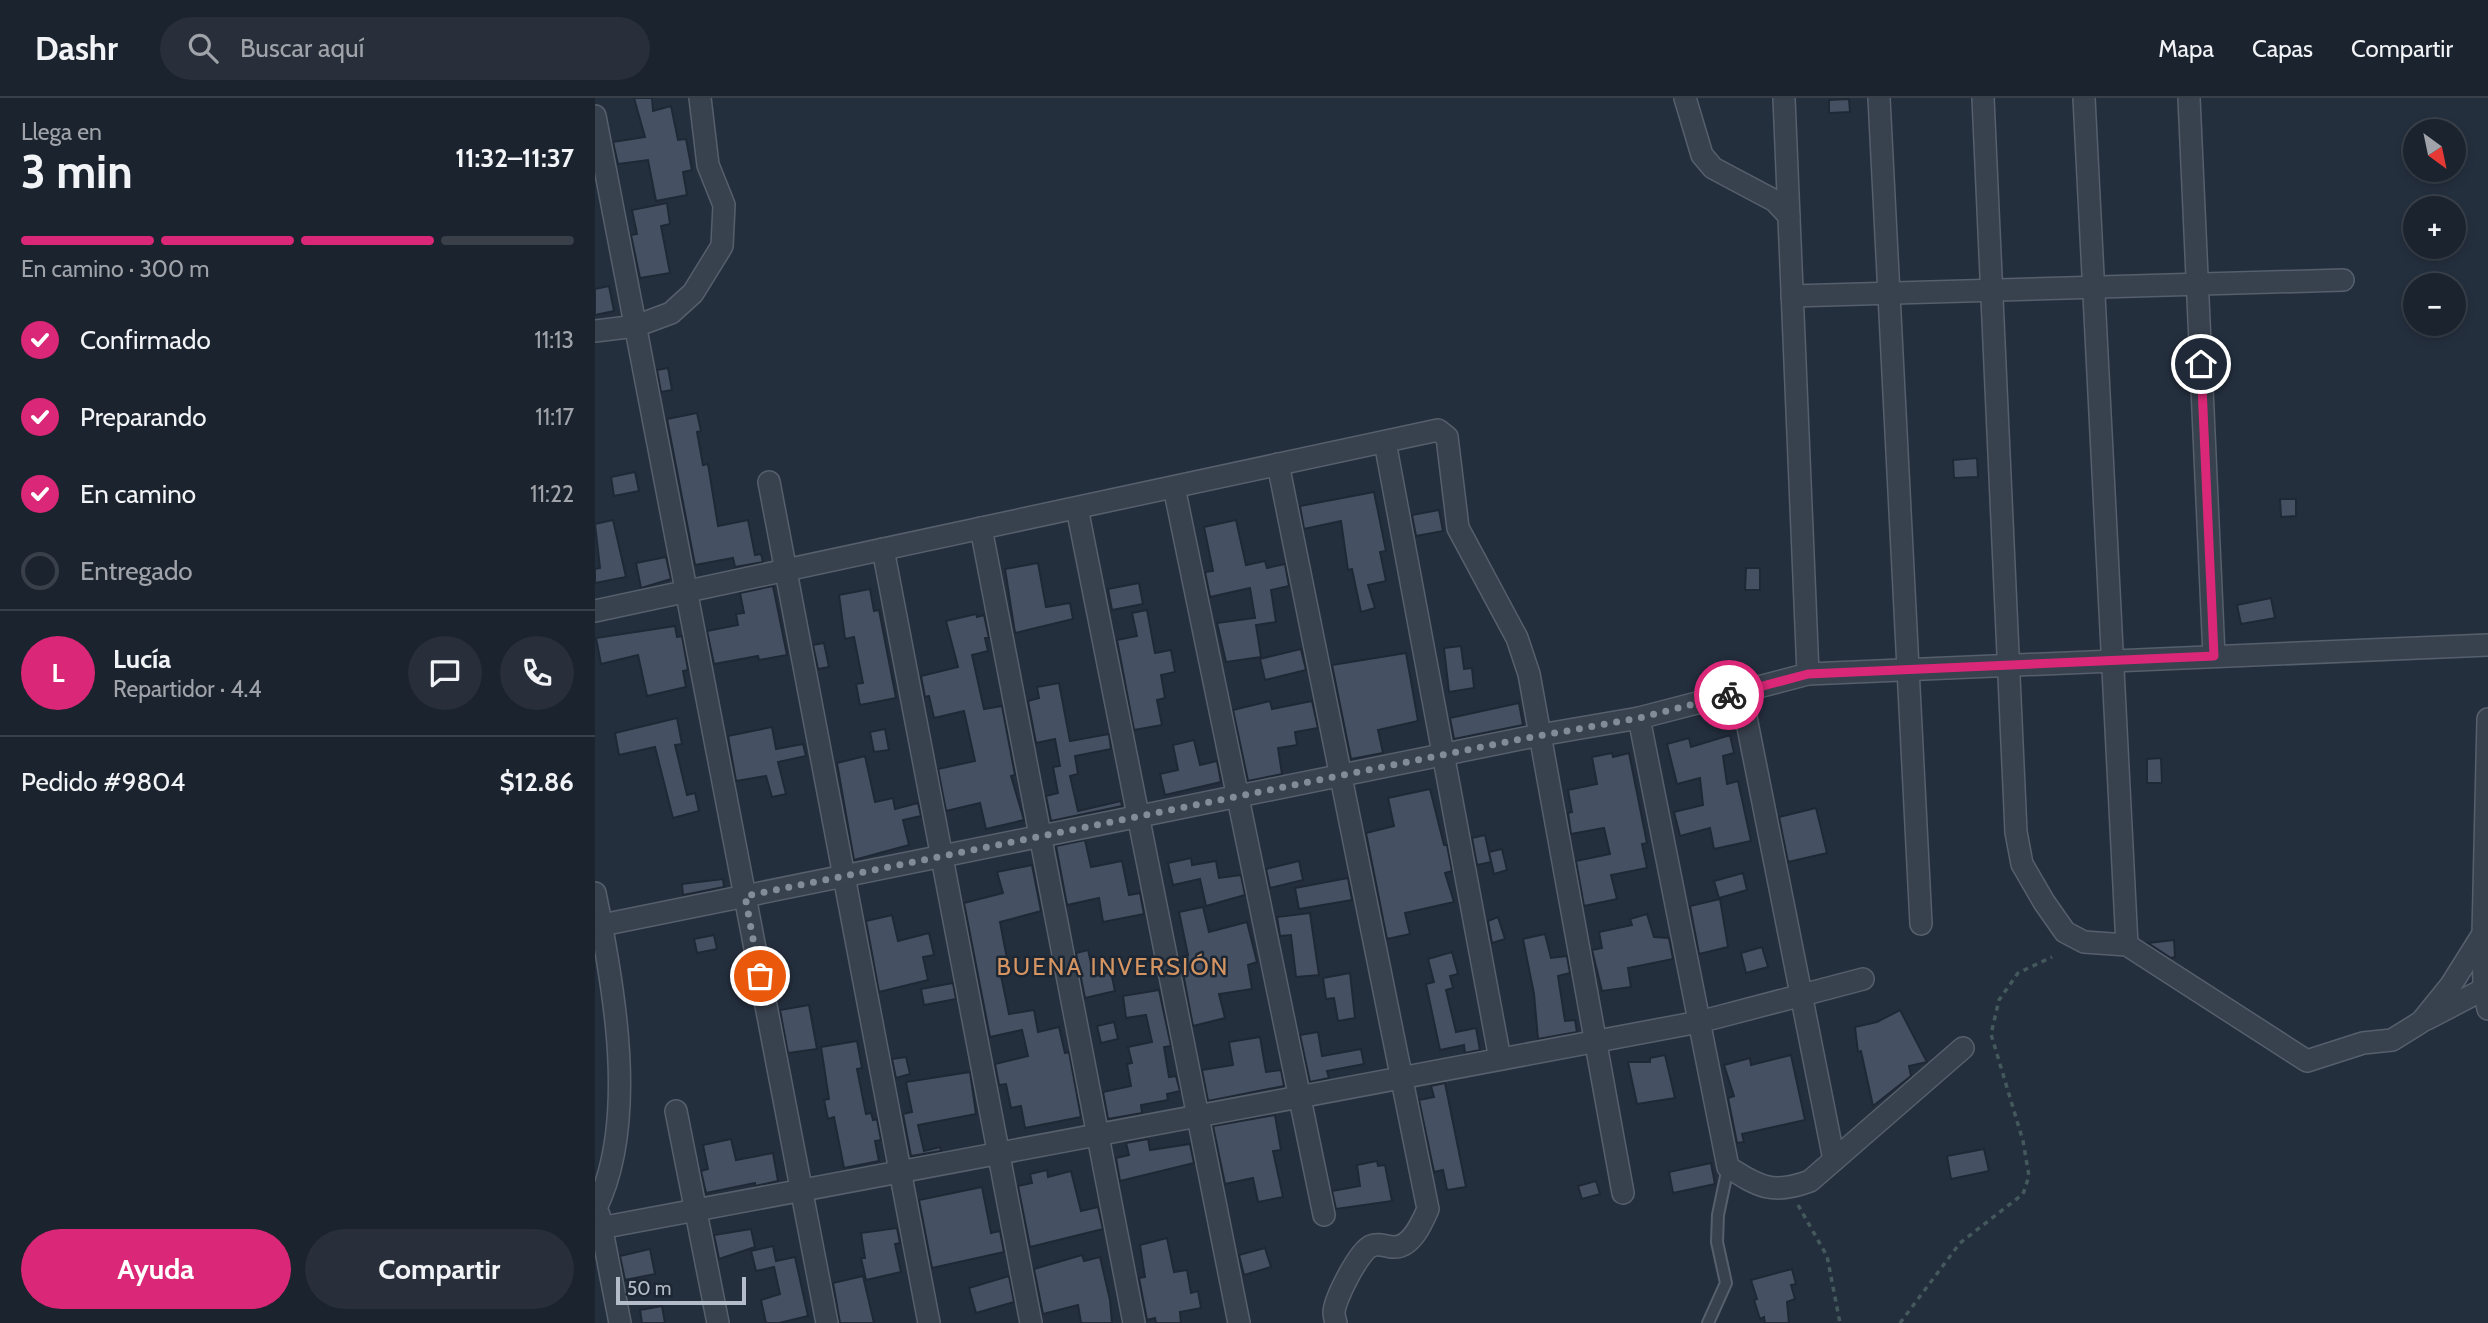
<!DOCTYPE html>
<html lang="es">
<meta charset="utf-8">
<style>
:root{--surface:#1b232e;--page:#282f3a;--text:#f1f3f6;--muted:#a0a4aa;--line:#39404a;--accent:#db2777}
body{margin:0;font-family:Cabin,sans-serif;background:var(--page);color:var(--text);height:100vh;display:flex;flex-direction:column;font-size:26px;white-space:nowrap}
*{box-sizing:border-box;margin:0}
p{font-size:23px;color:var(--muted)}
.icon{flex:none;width:38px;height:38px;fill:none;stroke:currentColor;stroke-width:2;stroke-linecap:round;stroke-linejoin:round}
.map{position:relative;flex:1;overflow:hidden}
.sheet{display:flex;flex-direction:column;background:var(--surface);width:595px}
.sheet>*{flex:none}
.needle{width:46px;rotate:147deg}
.controls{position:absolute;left:1808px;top:21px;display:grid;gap:14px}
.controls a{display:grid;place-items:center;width:63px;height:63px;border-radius:50%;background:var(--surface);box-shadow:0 4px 10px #0003,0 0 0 2px var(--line);font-size:35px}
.scale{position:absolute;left:21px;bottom:18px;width:130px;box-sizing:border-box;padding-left:7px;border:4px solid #b4bcc9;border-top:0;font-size:19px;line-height:24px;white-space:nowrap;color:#b4bcc9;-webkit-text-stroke:5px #1d2633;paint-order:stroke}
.pin{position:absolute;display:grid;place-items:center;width:60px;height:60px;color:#fff;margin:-30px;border:4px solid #fff;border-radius:50%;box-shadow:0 2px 7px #0007}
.courier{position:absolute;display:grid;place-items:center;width:70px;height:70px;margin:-35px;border:5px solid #db2777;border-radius:50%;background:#fff;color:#222;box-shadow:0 2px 9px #0007}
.summary em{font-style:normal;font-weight:700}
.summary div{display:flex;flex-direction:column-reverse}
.summary{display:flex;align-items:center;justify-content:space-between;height:119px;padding:0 21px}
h1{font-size:46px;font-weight:700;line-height:52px}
.bar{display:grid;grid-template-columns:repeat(4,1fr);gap:10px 7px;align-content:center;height:84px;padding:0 21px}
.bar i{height:9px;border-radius:5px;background:var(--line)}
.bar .active{background:var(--accent)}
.bar p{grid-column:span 4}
.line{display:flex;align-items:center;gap:18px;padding:0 21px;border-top:2px solid var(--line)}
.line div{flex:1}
.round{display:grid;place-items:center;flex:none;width:74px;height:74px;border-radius:37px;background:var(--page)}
ol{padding:0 21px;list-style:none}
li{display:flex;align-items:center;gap:21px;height:77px}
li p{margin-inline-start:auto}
li .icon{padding:7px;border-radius:50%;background:var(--accent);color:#fff;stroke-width:4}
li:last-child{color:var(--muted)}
li i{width:38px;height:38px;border:4px solid var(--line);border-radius:50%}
.primary-button{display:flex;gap:14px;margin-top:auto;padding:14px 21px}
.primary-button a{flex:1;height:80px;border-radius:42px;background:var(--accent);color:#fff;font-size:28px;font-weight:700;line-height:80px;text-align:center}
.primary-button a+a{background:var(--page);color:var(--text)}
header{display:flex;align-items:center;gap:42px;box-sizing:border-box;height:98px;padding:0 35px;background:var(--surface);border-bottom:2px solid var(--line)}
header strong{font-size:33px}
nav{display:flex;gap:38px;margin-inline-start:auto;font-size:24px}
.search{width:490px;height:63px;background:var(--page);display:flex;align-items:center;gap:18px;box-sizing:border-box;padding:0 24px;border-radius:38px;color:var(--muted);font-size:26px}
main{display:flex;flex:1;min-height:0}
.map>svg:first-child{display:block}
</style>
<header>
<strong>Dashr</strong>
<div class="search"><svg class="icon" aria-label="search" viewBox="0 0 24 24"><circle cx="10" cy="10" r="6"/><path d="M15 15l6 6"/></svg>Buscar aquí</div>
<nav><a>Mapa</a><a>Capas</a><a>Compartir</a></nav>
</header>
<main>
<section class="sheet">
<div class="summary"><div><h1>3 min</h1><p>Llega en</p></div><em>11:32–11:37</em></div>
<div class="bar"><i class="active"></i><i class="active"></i><i class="active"></i><i></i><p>En camino · 300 m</p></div>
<ol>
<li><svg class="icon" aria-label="check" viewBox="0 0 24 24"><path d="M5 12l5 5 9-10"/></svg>Confirmado<p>11:13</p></li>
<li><svg class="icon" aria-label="check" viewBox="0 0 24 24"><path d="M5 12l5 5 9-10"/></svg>Preparando<p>11:17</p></li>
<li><svg class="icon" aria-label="check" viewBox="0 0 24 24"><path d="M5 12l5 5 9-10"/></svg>En camino<p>11:22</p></li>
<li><i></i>Entregado</li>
</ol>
<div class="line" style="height:126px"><b class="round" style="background:var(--accent);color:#fff">L</b><div><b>Lucía</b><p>Repartidor · 4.4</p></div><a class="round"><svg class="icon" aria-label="chat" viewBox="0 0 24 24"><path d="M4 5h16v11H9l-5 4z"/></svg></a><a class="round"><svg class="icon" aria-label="phone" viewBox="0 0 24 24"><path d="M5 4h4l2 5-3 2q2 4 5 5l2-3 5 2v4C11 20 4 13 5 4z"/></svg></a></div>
<div class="line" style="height:91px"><div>Pedido #9804</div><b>$12.86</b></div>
<div class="primary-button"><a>Ayuda</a><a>Compartir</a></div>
</section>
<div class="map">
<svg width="1893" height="1225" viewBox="0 0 1893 1225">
<rect width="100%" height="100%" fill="#242f3e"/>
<g fill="#455162" stroke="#1f2835" stroke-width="2">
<polygon points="39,0 57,0 58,13 76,8 83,42 91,41 97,72 88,74 92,97 61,103 53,62 23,66 18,44 50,39"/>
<polygon points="1254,1 1255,14 1234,15 1234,2"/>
<polygon points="72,105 75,126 66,128 75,175 45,180 36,137 42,136 37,112"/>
<polygon points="14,188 19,213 0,217 0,191"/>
<polygon points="73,270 77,292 66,294 62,272"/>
<polygon points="102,315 106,333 102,334 108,367 113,366 123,428 153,422 160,457 166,456 168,464 140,469 138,460 100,467 72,321"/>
<polygon points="1382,360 1383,379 1359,380 1358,362"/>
<polygon points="40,374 44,393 19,398 16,379"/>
<polygon points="779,394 791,453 785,454 791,483 773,487 780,510 766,514 757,471 753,472 746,423 709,431 705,408"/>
<polygon points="1685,401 1701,401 1701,418 1686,419"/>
<polygon points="844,412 848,433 821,438 817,417"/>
<polygon points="18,422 31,479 0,485 0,471 5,470 0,426"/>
<polygon points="641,422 651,467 670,463 672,470 690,466 694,488 676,492 681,524 661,527 666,559 631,564 622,525 660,520 655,490 615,499 610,474 618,473 609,429"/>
<polygon points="71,459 76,481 46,490 41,465"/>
<polygon points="443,465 451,509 475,505 478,521 420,535 410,471"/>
<polygon points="1151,470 1165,470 1165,492 1150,492"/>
<polygon points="544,485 548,506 517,512 513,491"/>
<polygon points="178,488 192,557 164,562 163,558 119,566 112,533 143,527 141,516 149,515 145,495"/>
<polygon points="275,491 279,513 284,512 301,600 265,607 261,586 268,585 259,539 250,541 244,497"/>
<polygon points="1676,500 1680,520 1646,526 1642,507"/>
<polygon points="552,512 560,555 576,552 580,574 566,577 570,600 562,602 567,627 539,632 522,542 542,538 537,515"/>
<polygon points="381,516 382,519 389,517 394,540 390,540 393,553 377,557 389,611 407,608 420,677 416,678 429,722 391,731 385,705 351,713 343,671 380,663 369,613 339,620 334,598 330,599 326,578 363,569 351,523"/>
<polygon points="80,528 82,539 87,538 93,572 88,573 91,589 52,598 43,557 6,566 1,540"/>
<polygon points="229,545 234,569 223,571 218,547"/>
<polygon points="866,548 869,571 877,570 879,590 854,594 849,550"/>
<polygon points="706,551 711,572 670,582 665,561"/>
<polygon points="811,555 823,623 783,632 788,655 756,661 737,567"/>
<polygon points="464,585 475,643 514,636 516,651 480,658 483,676 475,678 483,713 526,703 527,708 456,723 451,698 463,695 458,669 465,668 460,641 441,645 433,603 444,600 442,589"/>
<polygon points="675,603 677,611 717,603 723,630 700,634 702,647 683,650 687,676 653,683 638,612"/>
<polygon points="924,605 928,627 859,641 855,620"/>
<polygon points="82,620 87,646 80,647 92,697 100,695 104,713 78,720 60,649 24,657 20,635"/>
<polygon points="177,629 181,651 208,646 211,658 183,664 191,696 177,699 171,678 141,683 133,638"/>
<polygon points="290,631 294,652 279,654 275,634"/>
<polygon points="1135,637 1139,655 1128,658 1132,686 1143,683 1156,743 1119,751 1115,730 1085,738 1079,714 1108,707 1105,680 1082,686 1072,646 1094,640 1096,649"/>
<polygon points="599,642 605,667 622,663 626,684 570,697 565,676 583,672 578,647"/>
<polygon points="1017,655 1018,659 1034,655 1052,745 1047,746 1052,770 1016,777 1022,801 989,808 981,763 1015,756 1009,730 976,736 973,715 977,714 973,692 1002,686 997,659"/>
<polygon points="270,658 280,704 298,700 300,711 323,705 326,718 308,722 314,747 259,762 242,665"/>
<polygon points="1566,660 1567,685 1552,685 1552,661"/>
<polygon points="835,691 849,747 852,747 857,773 850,775 859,804 810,815 815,836 792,841 771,735 799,728 793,700"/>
<polygon points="1221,710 1232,755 1193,764 1184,719"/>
<polygon points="890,737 896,764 882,767 877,740"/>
<polygon points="490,742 496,769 527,763 534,797 545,795 549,816 508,824 504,800 472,807 461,748"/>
<polygon points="907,751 912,772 899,776 894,754"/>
<polygon points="596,760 597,767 621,763 624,780 646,777 650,797 611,808 605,781 578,787 573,765"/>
<polygon points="704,763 708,782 675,790 671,771"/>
<polygon points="437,767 446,813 405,824 413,866 404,868 414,916 439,912 443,934 464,929 470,955 474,954 486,1019 430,1030 426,1008 416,1010 411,986 404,987 400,966 433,958 427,932 395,939 369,805 408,795 402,774"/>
<polygon points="1148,775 1152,792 1124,800 1119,783"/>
<polygon points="753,780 757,802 704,811 700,790"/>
<polygon points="128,781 129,789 88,797 87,786"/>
<polygon points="1125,801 1133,849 1104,856 1095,808"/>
<polygon points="608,809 614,834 652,824 662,864 653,867 657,891 624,896 630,920 598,928 585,859 593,857 584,814"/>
<polygon points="715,815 724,877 701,879 696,837 685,838 682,819"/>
<polygon points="1052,816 1059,839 1074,840 1078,861 1033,870 1036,889 1007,893 997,852 1007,850 1004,834 1037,827 1035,821"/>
<polygon points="297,817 303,843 334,835 339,857 328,859 333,882 284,894 271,823"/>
<polygon points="903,819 910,841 897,845 893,823"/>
<polygon points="950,836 956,860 972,858 975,875 963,878 970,923 980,922 982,934 943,941 939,896 928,841"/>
<polygon points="119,837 122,851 102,855 99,841"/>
<polygon points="1579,842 1580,859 1576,860 1553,845"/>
<polygon points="1167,849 1173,869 1151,875 1146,855"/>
<polygon points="493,852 499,878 516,874 520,893 490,900 481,855"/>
<polygon points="857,854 863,876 855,878 858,890 851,892 861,934 881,930 885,952 870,955 869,947 845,952 831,886 839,884 833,861"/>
<polygon points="755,875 760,920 743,923 739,900 731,901 728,880"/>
<polygon points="358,885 361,901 329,907 326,891"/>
<polygon points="564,892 576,948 569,949 574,979 581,978 585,993 572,996 573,1002 546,1007 547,1015 513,1021 508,994 536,988 532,966 537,965 533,949 557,944 551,917 531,920 528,898"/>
<polygon points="214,907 222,951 193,955 185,912"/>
<polygon points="1305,912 1332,964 1314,968 1316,978 1278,1008 1266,953 1263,954 1260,929 1282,924"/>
<polygon points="519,924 523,941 506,945 502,928"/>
<polygon points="723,934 727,958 766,951 769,966 732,973 734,980 715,984 705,937"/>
<polygon points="665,939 671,974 686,972 689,988 613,1003 607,972 638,967 634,944"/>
<polygon points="262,943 267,970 262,971 271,1016 276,1015 278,1022 282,1021 286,1042 280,1043 284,1063 249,1070 239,1019 233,1021 229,1002 234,1001 226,949"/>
<polygon points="1070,957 1080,1000 1042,1006 1033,964 1055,964 1055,960"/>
<polygon points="1196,957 1210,1022 1147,1036 1149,1044 1142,1045 1133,1000 1139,998 1129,967 1155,960 1156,967"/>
<polygon points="311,959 315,976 301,980 297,961"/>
<polygon points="375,974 381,1016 323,1027 329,1053 345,1049 346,1053 316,1058 308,1016 317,1014 311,984"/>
<polygon points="850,985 871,1089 852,1092 848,1072 839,1074 824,1002 839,999 836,988"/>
<polygon points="680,1017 686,1052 678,1053 688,1099 663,1104 658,1080 630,1086 618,1028"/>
<polygon points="136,1041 141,1062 178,1055 183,1083 160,1088 160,1085 111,1095 106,1073 113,1071 108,1047"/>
<polygon points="553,1041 555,1052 595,1046 599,1065 525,1083 521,1060 534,1057 531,1045"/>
<polygon points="1389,1051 1394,1073 1356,1081 1352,1058"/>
<polygon points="782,1063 783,1068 790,1067 797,1103 741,1111 737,1093 765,1088 762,1067"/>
<polygon points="1116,1065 1120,1086 1078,1095 1074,1074"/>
<polygon points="452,1072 453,1079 476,1073 486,1113 503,1109 508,1131 435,1149 423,1088 437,1085 435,1076"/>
<polygon points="1001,1083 1005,1096 987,1101 983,1088"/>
<polygon points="387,1089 396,1135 405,1133 409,1154 337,1170 324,1102"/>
<polygon points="302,1130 305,1145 300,1146 306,1174 271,1182 266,1160 270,1160 266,1135"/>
<polygon points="156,1131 160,1149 124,1161 119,1137"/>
<polygon points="572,1140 579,1174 592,1172 596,1195 603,1193 606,1210 585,1214 586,1225 561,1225 560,1220 552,1222 544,1180 550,1179 545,1147"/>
<polygon points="178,1148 181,1163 200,1159 213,1218 184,1225 171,1225 166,1202 185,1196 179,1169 161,1173 156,1153"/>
<polygon points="670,1150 676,1169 649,1177 644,1157"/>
<polygon points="55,1151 60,1176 30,1182 25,1158"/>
<polygon points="487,1157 489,1163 505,1159 515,1202 517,1225 486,1225 483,1207 448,1216 439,1171"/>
<polygon points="1197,1171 1201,1186 1196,1187 1200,1201 1192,1204 1194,1225 1170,1225 1169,1219 1165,1221 1159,1202 1162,1201 1156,1182"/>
<polygon points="268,1178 279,1225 245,1225 238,1185"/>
<polygon points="414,1178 419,1204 381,1215 374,1190"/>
<polygon points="67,1208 70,1225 47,1225 45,1212"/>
</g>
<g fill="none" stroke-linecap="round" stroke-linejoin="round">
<g stroke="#565f6c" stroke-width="14">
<polyline id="service" points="1113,1225 1131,1185 1122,1144 1123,1117 1133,1069"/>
</g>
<g stroke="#565f6c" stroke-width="24">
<g id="minor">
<polyline points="1090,0 1107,57 1118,70 1180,103 1194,118"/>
<polyline points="1189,0 1213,576"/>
<polyline points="1284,0 1326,826"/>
<polyline points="1388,0 1421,734 1427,766 1449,804 1470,834 1489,844 1532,847 1712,963 1768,945 1797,942 1826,924 1856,887 1888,836 1893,621"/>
<polyline points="1489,0 1532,847"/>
<polyline points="1594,0 1619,558"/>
<polyline points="0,18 232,1225"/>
<polyline points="1197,198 1748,182"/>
<polyline points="0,233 41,228 76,215 98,195 127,148 129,107 113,67 105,0"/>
<polyline points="790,344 905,961"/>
<path d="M683 366 833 1111C827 1125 816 1151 797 1149 790 1148 783 1145 776 1148 764 1153 739 1202 739 1215 739 1218 740 1221 741 1225"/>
<polyline points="174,384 334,1225"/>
<polyline points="579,389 729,1117"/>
<polyline points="482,410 644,1225"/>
<polyline points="386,430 539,1225"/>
<polyline points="288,451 436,1225"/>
<polyline points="0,513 843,332 852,339 863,430 922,540 934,576 1028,1095"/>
<polyline points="1146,594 1239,1062"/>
<path d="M1044 620 1133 1069C1164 1089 1178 1097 1215 1083L1368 950"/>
<path d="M0 795C19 888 44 1025 0 1112"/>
<polyline points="7,827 945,637 1044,620 1213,576 1893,547"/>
<polyline points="1888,836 1889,891 1893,911"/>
<polyline points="1832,921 1889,891"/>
<polyline points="81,1013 123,1225"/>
<polyline points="4,1117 25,1225"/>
<polyline points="0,1131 1104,924 1268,881"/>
</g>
</g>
<g stroke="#44595c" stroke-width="3.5" stroke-dasharray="5 5" stroke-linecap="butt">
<polyline points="1203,1107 1232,1158 1245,1225"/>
<polyline points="1305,1225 1365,1145 1428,1096 1434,1078 1428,1043 1396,936 1404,902 1423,875 1457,859"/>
</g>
<use href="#service" stroke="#38414e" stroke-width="10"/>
<use href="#minor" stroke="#38414e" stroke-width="21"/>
</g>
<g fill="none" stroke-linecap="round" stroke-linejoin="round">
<polyline stroke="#828b98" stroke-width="7" stroke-dasharray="0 12.6" points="165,878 150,798 921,642 1044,620 1134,597"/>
<polyline stroke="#db2777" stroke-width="9" points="1134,597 1213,576 1619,558 1606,266"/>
</g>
<g text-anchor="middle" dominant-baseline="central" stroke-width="5" stroke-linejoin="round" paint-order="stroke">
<g font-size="24" letter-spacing="2" fill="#d59563" stroke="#1d2633">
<text x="518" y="868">BUENA INVERSIÓN</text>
</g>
</g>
</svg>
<div class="controls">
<a><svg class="needle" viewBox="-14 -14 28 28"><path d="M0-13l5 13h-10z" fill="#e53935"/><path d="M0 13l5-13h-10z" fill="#a0a4aa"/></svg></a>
<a>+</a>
<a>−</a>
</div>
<div class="scale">50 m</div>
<div class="pin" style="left:165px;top:878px;background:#ea580c"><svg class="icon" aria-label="bag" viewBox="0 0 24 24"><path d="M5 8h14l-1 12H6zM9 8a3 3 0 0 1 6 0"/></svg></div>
<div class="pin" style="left:1606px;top:266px;background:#1f2937"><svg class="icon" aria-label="home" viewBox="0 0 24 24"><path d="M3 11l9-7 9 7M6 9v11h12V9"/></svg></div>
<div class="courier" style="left:1134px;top:597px"><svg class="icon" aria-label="bike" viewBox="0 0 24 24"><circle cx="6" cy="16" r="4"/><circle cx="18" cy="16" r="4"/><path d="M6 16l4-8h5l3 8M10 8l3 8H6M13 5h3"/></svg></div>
</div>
</main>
